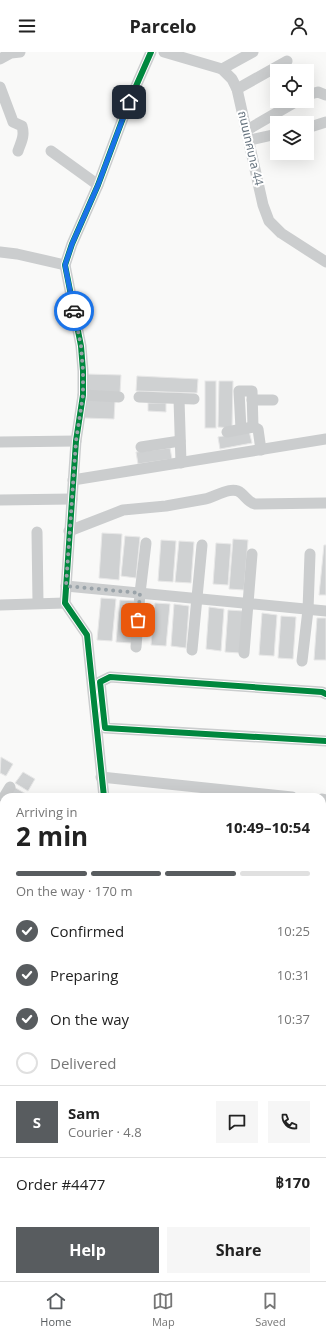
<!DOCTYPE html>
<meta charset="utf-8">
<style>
:root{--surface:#fff;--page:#f6f6f6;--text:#222;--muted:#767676;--line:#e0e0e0;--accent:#585c5f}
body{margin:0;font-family:"Open Sans","Noto Sans Thai",sans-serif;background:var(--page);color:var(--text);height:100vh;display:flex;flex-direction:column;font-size:15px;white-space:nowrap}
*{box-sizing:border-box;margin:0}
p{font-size:13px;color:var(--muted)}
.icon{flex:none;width:22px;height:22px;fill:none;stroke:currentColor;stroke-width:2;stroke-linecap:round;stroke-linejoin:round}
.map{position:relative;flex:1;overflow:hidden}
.drawer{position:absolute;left:0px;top:741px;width:326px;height:488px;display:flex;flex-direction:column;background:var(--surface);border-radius:12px 12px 0 0;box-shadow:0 4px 16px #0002}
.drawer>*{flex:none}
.buttons{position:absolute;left:270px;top:12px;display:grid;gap:8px}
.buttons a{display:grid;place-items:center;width:44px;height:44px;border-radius:0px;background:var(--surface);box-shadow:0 4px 16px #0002;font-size:20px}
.pin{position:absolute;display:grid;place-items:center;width:34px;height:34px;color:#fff;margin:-17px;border-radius:8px;box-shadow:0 2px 6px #0006}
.courier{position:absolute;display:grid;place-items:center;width:40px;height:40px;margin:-20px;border:3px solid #1a73e8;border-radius:50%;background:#fff;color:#222;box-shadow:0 1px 5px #0007}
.head em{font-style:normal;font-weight:700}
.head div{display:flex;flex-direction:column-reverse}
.head{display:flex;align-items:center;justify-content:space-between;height:68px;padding:0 16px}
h1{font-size:26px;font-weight:700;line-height:30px}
.bar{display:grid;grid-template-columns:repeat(4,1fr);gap:6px 4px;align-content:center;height:48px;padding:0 16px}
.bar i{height:5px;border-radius:3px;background:var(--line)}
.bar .selected{background:var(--accent)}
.bar p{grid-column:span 4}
.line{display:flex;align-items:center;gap:10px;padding:0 16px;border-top:1px solid var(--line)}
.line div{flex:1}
.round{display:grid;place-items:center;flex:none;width:42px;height:42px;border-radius:0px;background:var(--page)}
ol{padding:0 16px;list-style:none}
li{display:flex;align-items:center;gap:12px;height:44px}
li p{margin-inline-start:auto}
li .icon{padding:4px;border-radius:50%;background:var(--accent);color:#fff;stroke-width:4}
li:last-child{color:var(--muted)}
li i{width:22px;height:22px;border:2px solid var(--line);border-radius:50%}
.button{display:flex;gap:8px;margin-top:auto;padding:8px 16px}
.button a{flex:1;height:46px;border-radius:0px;background:var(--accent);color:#fff;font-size:16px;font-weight:700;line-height:46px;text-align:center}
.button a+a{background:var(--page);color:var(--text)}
header{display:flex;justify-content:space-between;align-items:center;height:52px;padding:0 16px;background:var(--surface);font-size:18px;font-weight:700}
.tab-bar{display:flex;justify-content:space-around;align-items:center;height:56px;border-top:1px solid var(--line);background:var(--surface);font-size:11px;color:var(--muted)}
.tab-bar a{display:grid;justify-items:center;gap:2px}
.tab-bar .selected{color:var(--accent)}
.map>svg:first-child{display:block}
</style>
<header><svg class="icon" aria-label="menu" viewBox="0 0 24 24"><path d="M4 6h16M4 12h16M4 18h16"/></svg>Parcelo<svg class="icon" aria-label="person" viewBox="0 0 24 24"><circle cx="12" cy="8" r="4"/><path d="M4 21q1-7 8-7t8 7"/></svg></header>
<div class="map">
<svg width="326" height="1229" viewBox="0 0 326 1229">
<rect width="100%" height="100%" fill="#f9f9f8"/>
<g fill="#cfd1d2" stroke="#e8e8e8">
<polygon points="86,322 121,323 120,341 85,340"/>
<polygon points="137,324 198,327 197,341 136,339"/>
<rect x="205" y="329" width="11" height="47"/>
<polygon points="219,329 233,329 232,376 218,375"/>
<polygon points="85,347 115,349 114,367 84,366"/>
<polygon points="148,351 166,351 166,360 148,359"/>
<polygon points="249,379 252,391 220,397 218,385"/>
<polygon points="170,396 172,407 138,412 136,400"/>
<polygon points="102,481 122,482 119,528 99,526"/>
<polygon points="125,484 140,485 136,526 121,524"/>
<polygon points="233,487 248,488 244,538 229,537"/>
<polygon points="161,488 176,489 173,530 158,529"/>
<polygon points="179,489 194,490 191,531 175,530"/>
<polygon points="216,491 231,492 228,533 213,532"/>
<polygon points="324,493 326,493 326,543 319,543"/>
<polygon points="101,546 116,547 112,589 97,588"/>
<polygon points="120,548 135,549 132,591 116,590"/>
<polygon points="155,551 170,552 166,594 151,593"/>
<polygon points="174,552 189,554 186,596 171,594"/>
<polygon points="209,555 224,557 221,599 206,597"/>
<polygon points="228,558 244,559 240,601 225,600"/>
<polygon points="262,561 277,563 274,604 259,603"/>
<polygon points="281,564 296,565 293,607 278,606"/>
<polygon points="317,566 326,566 326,608 314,608"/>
<polygon points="1,705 13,712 6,724 0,721"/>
<polygon points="23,720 35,727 28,739 15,731"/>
<polygon points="14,735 26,742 25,745 7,745"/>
<polygon points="4,752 4,768 0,765 0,758"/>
</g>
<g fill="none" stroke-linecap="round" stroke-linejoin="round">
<g stroke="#cbcdce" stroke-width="11">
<polyline points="164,0 222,17 232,27 237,37 263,153 269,169 281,181 326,210"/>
<polyline points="0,7 11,1 20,0"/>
<polyline points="222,17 253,0"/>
<path d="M0 35 12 67 13 70 22 74C25 84 21 90 18 99"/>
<polyline points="237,37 287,9"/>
<polyline points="307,43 318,40 326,43"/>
<polyline points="307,76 326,70"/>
<polyline points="247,78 297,49"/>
<polyline points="250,88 277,82"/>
<polyline points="51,99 98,133"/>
<polyline points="0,200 17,202 65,213"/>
<polyline points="83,343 119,345"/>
<polyline points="139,345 194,347"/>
<polyline points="179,347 181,411"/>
<polyline points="252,348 273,348"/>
<polyline points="241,377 239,339 252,339 253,375"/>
<polyline points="227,380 253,375 258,377 261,398"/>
<polyline points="0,390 76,389"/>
<polyline points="141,395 180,389"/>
<polyline points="73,428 326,387"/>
<polyline points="0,448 72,447"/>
<path d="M69 479 123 458 166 454 205 447C215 445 232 433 241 441 246 445 248 450 255 452L326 451"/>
<polyline points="37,480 38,551"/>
<polyline points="66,534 326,559"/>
<polyline points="0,553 65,551"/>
<polyline points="136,595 140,541 146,491"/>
<polyline points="192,598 202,493"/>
<polyline points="244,601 252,502"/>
<polyline points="302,609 308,558 310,502"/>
<polyline points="326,642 322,640 110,625 100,630 105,676 326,689"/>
<polyline points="101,725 292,745"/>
<polyline points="4,745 10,735"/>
<polyline points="104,745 87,583 65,551 76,389 83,343 83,319 81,294 65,213 72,192 98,133 129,50 151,0"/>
<polyline points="322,747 326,748"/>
<polyline points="0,1081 4,1077"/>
<polyline points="322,1109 326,1111"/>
<polyline points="0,1157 4,1159"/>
<polyline points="322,1209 326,1211"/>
<polyline points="235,1225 242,1229"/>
<polyline points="298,1225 302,1229"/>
</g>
<g stroke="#e0e0e1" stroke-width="17">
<polyline points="322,1129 326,1123"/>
<polyline points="322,1167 326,1160"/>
<polyline points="257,1229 259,1225"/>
<polyline points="281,1229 284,1225"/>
</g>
<g stroke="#fff" stroke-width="8">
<g id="cycleway">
<polyline points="326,642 322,640 110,625 100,630 105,676 326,689"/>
<polyline points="104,745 87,583 65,551 76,389 83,343 83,319 81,294 65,213 72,192 98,133 129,50 151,0"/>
</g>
</g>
<use href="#cycleway" stroke="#00873e" stroke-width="6"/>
</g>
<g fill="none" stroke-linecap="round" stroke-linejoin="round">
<polyline stroke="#9aa3a9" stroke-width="4" stroke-dasharray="0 7.2" points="74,259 81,294 83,319 83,343 76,389 66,534 140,541 138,568"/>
<polyline stroke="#1a73e8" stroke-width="5" points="74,259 65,213 72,192 98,133 129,50"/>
</g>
<g text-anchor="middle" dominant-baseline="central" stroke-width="4" stroke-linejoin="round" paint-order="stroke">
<g font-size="12" fill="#67747f" stroke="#fff">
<text transform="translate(251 96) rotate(77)">ถนนเทศบาล 44</text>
</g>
</g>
</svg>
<div class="buttons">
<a><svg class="icon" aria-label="locate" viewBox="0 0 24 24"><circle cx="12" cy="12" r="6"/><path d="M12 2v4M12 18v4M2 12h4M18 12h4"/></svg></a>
<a><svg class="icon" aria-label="layers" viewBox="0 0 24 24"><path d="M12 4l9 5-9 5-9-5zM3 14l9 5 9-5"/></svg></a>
</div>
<div class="pin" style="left:138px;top:568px;background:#ea580c"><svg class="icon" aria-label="bag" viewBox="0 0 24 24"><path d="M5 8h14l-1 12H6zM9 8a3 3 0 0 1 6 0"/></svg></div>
<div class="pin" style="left:129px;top:50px;background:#1f2937"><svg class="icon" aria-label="home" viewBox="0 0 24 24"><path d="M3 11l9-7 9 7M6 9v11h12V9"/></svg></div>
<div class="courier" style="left:74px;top:259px"><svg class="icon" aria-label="car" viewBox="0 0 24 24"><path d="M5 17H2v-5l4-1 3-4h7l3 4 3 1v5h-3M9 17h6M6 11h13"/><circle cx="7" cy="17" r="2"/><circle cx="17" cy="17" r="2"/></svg></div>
<section class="drawer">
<div class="head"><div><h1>2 min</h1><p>Arriving in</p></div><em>10:49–10:54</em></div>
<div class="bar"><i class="selected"></i><i class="selected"></i><i class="selected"></i><i></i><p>On the way · 170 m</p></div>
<ol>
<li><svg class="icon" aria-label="check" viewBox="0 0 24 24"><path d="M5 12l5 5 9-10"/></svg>Confirmed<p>10:25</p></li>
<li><svg class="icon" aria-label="check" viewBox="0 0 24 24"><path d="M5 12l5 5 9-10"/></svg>Preparing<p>10:31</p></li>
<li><svg class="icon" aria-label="check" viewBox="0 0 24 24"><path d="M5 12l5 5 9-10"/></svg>On the way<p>10:37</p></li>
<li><i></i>Delivered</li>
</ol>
<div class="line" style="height:72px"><b class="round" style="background:var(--accent);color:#fff">S</b><div><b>Sam</b><p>Courier · 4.8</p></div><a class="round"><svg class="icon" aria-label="chat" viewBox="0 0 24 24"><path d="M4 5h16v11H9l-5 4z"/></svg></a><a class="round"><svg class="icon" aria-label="phone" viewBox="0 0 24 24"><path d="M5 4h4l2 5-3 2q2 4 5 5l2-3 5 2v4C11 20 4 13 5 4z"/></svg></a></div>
<div class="line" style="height:52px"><div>Order #4477</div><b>฿170</b></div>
<div class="button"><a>Help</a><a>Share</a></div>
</section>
</div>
<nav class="tab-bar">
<a class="selected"><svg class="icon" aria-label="home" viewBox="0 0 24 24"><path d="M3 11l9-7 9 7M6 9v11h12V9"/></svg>Home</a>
<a><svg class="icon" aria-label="map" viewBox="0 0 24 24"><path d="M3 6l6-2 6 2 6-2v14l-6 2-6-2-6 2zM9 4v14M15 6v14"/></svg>Map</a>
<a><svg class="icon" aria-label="saved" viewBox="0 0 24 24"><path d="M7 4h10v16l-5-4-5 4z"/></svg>Saved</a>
</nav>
